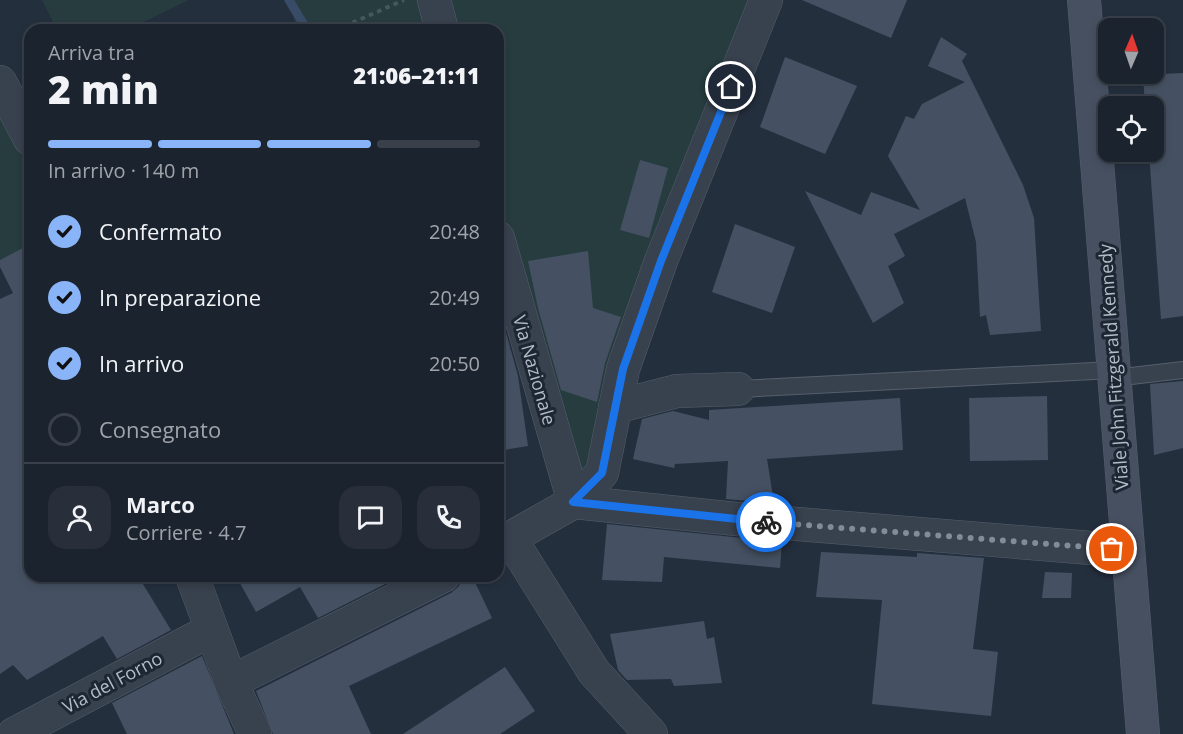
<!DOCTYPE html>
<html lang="it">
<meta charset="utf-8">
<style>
:root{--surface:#1b232e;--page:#282f3a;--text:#f1f3f6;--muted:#a0a4aa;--line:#39404a;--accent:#8ab4f8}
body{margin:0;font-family:"Open Sans",sans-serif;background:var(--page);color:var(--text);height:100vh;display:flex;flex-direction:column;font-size:22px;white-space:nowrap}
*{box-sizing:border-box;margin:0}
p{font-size:20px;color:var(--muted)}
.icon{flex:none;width:33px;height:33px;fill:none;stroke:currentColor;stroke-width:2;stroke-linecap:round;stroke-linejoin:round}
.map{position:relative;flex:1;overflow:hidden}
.panel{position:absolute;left:24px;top:24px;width:480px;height:558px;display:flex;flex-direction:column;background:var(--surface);border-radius:18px;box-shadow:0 3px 9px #0003,0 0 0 2px var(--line)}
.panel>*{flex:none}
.needle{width:39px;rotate:2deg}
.tools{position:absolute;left:1098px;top:18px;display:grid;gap:12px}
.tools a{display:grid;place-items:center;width:66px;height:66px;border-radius:12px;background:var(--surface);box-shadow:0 3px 9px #0003,0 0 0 2px var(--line);font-size:30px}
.pin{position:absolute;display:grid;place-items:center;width:51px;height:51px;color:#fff;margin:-26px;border:3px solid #fff;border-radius:50%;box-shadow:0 2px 6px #0007}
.courier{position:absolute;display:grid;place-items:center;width:60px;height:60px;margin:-30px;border:4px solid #1a73e8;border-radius:50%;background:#fff;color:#222;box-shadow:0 2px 8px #0007}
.headline em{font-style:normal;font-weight:800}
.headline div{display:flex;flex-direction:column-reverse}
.headline{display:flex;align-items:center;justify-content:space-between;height:102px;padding:0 24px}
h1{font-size:39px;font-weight:800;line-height:45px}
.bar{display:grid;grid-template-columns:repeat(4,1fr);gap:9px 6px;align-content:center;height:72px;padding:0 24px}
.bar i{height:8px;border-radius:4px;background:var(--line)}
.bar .active{background:var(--accent)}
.bar p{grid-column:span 4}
.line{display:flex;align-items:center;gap:15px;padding:0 24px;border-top:2px solid var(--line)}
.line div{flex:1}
.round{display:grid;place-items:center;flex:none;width:63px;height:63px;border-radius:18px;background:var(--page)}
ol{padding:0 24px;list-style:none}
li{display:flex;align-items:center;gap:18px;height:66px}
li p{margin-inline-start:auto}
li .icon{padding:6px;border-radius:50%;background:var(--accent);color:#111;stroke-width:4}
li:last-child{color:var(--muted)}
li i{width:33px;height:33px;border:3px solid var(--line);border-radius:50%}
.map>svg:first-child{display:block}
</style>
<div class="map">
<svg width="1183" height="734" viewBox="0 0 1183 734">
<rect width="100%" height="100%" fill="#242f3e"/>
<g fill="#263c3f">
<polygon points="42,0 189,0 127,30 57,30"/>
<polygon points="284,0 432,0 440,30 295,30 293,11"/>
<polygon points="438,0 752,0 604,438 576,492 498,223 498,30 446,30"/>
<polygon points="0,94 30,153 30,244 0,260"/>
</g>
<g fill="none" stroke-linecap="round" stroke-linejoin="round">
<polyline stroke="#394c67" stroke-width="9" points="289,0 307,30"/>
</g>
<g fill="#455162">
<polygon points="802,0 907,0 891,38"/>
<polygon points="941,37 967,54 962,61 1023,185 1034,218 1041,331 990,335 986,315 980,317 976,242 965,198 894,234 905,256 888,266 904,303 873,323 805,191 861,215 871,192 920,210 888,156 906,116 914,119 922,104 965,82 928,66"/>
<polygon points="785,57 857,86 825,154 760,127"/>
<polygon points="1183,73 1183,316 1161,319 1149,152 1154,152 1154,106 1145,106 1143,75"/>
<polygon points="640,160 668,168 649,238 620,230"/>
<polygon points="735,224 795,247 772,313 712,292"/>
<polygon points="30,244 30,576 138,576 171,630 117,659 103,636 27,680 13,665 0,674 0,299 13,293 0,267 0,260"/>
<polygon points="588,251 593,308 621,317 605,363 597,402 561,390 538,308 528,261"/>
<polygon points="502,318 518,376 528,446 498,451 498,319"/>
<polygon points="1183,381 1183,448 1154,455 1150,384"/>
<polygon points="1047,396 1048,460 970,461 969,398"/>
<polygon points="900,398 903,450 767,459 774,503 726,499 728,461 675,464 674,468 633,459 642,419 673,411 709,420 709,410"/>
<polygon points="607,524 782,542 780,568 664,557 662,582 602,580"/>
<polygon points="821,552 917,557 917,553 984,558 973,649 998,652 991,716 872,704 882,600 816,597"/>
<polygon points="1045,572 1072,573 1071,598 1042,598"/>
<polygon points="236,576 401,576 318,618 300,587 256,612"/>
<polygon points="462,576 472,576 492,618 349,686 371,734 273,734 256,691 451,593 459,586"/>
<polygon points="704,621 707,639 714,637 722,683 674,686 671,679 627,680 618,670 610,634"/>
<polygon points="202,656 234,734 127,734 112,703"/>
<polygon points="505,667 535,711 500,734 403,734"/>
</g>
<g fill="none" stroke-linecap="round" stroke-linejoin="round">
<g stroke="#565f6c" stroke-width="18">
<g id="lane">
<polyline points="1114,378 1183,370"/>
<polyline points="738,389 1113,370"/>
</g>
</g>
<g stroke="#565f6c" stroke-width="34">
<g id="street">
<polyline points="434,0 442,30"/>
<polyline points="0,82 30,139"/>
<polyline points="498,238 574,502 736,519 1128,551"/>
<polyline points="615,407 677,391 738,389"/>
<polyline points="510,538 594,672 651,734"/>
<polyline points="498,545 574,502 602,473 623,369 661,261 766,0"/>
<polyline points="192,576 231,682 255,734"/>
<polyline points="231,682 443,576"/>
<polyline points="14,734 211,630"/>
</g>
</g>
<g stroke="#565f6c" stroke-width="34">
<polyline id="secondary" points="1084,0 1143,734"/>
</g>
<polyline stroke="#44595c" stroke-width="4" stroke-dasharray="4.5 4.5" stroke-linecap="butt" points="336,30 404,0"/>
<use href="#lane" stroke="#38414e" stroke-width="16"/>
<use href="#street" stroke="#38414e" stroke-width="33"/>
<use href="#secondary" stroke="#465061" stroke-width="33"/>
</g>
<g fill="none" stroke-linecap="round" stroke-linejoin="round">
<polyline stroke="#828b98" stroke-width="6" stroke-dasharray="0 10.8" points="766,522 1112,549"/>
<polyline stroke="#1a73e8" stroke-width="8" points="731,87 661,261 623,369 602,473 573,502 766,522"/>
</g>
<g text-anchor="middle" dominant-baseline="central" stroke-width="6" stroke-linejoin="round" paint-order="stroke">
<g font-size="18" fill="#b4bcc9" stroke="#1d2633">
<text transform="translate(1113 367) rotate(-94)">Viale John Fitzgerald Kennedy</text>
<text transform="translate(535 370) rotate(74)">Via Nazionale</text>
<text transform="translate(112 682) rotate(-28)">Via del Forno</text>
</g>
</g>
</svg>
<div class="tools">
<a><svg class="needle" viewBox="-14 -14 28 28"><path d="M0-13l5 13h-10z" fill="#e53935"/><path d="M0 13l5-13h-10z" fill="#a0a4aa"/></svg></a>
<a><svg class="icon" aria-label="locate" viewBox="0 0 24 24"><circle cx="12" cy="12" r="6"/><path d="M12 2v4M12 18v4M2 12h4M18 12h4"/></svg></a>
</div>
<div class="pin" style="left:1112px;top:549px;background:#ea580c"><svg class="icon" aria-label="bag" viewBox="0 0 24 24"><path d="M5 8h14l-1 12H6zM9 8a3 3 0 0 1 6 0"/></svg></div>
<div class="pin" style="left:731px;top:87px;background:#1f2937"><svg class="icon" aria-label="home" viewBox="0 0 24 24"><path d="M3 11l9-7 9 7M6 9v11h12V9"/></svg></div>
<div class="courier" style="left:766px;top:522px"><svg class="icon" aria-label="bike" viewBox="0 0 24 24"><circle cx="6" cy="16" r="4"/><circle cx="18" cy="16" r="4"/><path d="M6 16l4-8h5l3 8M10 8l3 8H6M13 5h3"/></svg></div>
<section class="panel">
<div class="headline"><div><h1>2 min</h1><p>Arriva tra</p></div><em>21:06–21:11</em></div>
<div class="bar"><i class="active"></i><i class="active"></i><i class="active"></i><i></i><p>In arrivo · 140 m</p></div>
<ol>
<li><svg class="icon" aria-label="check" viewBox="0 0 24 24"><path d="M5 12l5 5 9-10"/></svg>Confermato<p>20:48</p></li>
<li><svg class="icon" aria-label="check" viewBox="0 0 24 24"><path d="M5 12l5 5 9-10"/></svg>In preparazione<p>20:49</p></li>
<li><svg class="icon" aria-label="check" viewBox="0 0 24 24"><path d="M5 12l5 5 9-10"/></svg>In arrivo<p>20:50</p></li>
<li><i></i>Consegnato</li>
</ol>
<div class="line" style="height:108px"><a class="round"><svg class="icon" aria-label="person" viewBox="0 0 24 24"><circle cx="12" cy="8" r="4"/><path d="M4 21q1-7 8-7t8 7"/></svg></a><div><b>Marco</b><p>Corriere · 4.7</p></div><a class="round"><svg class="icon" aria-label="chat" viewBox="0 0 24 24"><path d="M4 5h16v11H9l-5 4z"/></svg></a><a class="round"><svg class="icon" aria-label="phone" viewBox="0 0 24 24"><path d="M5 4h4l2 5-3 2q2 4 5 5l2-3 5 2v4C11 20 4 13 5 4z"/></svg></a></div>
</section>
</div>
